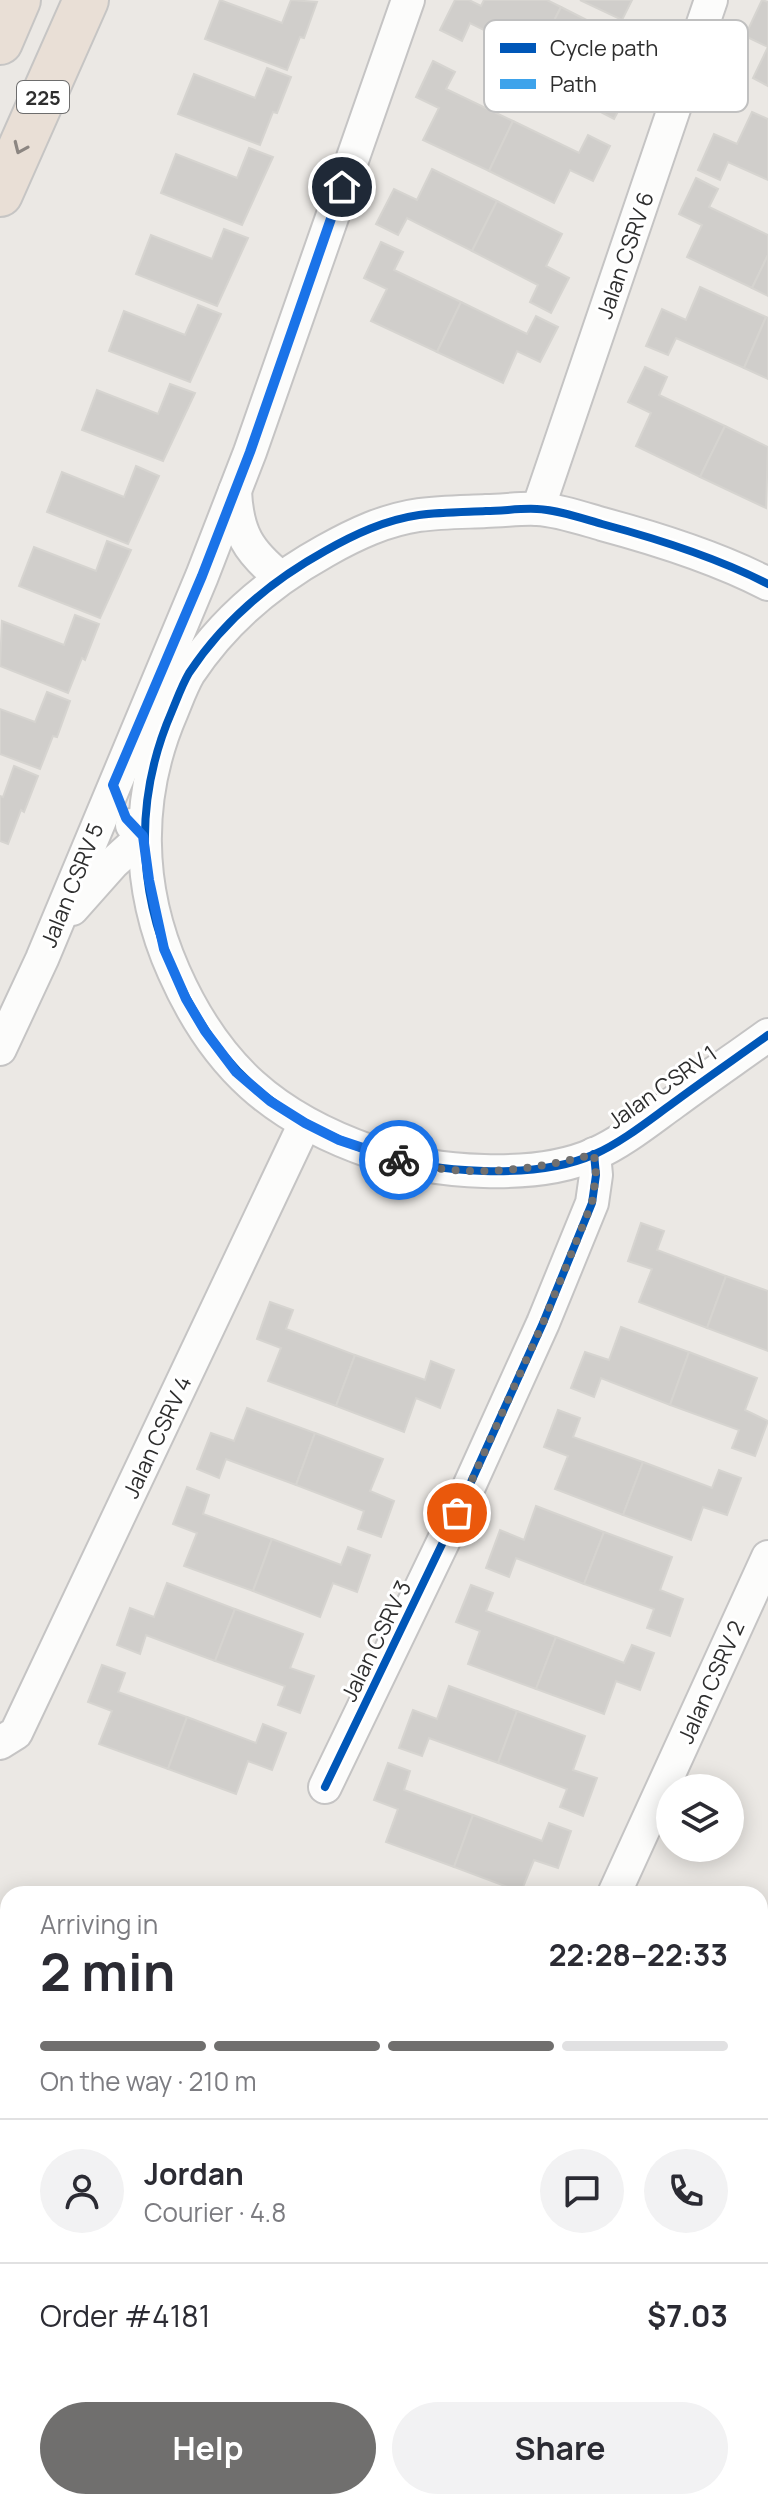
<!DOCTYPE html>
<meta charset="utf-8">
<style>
:root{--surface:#fff;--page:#f2f2f3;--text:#2b2b33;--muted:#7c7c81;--line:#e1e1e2;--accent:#706f6e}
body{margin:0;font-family:Manrope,sans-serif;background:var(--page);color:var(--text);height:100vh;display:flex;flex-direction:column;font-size:30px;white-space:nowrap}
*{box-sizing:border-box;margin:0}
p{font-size:26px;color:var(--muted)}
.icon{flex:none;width:44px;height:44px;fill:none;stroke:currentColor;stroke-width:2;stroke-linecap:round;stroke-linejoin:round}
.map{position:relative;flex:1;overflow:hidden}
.drawer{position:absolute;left:0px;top:1886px;width:768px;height:624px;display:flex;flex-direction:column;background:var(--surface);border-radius:24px 24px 0 0;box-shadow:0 4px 20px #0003}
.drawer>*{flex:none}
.controls{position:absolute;left:656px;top:1774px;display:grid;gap:16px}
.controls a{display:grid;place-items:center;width:88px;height:88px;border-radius:50%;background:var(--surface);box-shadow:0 4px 20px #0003;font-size:40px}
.pin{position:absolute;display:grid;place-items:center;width:68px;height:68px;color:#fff;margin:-34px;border:4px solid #fff;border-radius:50%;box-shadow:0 2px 8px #0007}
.courier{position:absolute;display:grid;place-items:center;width:80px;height:80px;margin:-40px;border:6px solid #1a73e8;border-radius:50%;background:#fff;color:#222;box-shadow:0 2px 10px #0007}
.overview em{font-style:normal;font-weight:700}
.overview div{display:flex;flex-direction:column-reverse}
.overview{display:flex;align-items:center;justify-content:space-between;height:136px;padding:0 40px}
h1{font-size:52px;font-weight:700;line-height:60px}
.bar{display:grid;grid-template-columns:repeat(4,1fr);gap:12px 8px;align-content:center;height:96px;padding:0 40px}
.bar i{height:10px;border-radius:6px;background:var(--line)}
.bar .selected{background:var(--accent)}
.bar p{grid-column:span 4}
.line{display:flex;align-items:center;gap:20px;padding:0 40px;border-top:2px solid var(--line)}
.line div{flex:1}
.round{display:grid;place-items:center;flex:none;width:84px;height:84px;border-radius:42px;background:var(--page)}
.primary-button{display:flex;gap:16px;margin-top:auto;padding:16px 40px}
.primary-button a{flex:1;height:92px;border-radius:48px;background:var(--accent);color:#fff;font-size:32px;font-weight:700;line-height:92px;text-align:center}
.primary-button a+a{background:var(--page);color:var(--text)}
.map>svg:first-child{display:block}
</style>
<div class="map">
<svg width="768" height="2510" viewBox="0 0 768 2510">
<rect width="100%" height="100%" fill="#ebe8e4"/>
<g fill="#d0cecb" stroke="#d6d4d0" stroke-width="2">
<polygon points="220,0 282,23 291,0 317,2 304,38 300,37 287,70 205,39"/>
<polygon points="455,0 469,0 481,6 484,0 547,0 561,7 536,56 470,23 462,41 440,30"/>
<polygon points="580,0 632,0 622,20"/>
<polygon points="762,0 768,2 768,47 745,36"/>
<polygon points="561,7 626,40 610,72 633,83 614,119 593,108 602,90 536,56"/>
<polygon points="768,47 768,86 753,78"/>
<polygon points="433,61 455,72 446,89 513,121 489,171 423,140 439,108 416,97"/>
<polygon points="267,68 291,77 277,113 273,112 260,145 178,114 194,74 255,98"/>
<polygon points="752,112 768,119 768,180 728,162 720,180 698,170 714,134 737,144"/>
<polygon points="513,121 579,153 588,135 610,146 593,181 570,170 554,203 489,171"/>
<polygon points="249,148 273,157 242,225 161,193 176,154 237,178"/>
<polygon points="432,169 497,201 472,251 407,218 398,235 376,224 394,189 417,200"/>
<polygon points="696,178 718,189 709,207 768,235 768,255 752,288 687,257 702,225 679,214"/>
<polygon points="497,201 562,234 546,266 569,278 551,313 530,302 538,285 472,251"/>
<polygon points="224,229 248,238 217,306 136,274 151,235 212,259"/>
<polygon points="381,242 403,252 394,270 461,302 437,352 371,321 387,289 364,278"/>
<polygon points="768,255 768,296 752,288"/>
<polygon points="700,287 766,317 744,368 676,338 668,355 646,346 662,309 686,320"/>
<polygon points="461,302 527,334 536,316 558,327 540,362 517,351 503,383 437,352"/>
<polygon points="198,305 221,314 190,382 109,351 124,311 185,335"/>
<polygon points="766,317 768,318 768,379 744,368"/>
<polygon points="645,367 667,377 659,395 725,426 700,477 636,446 651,413 628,402"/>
<polygon points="170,384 195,393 163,461 82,430 97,390 158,414"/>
<polygon points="725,426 768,447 766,508 700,477"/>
<polygon points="136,466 159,476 128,544 47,512 62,472 124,497"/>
<polygon points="107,541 131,550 100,618 19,586 34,547 96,571"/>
<polygon points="75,615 99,624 85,660 82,658 68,693 0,666 2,621 64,645"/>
<polygon points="47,692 70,701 57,737 53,736 40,769 0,754 0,709 35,722"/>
<polygon points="14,766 38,776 24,812 21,810 8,844 0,841 0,796 3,797"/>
<polygon points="641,1223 664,1231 657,1250 726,1276 707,1328 639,1302 652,1269 628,1261"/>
<polygon points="726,1276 768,1291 768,1351 707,1328"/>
<polygon points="270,1302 293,1310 286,1329 355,1355 336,1406 268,1381 281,1348 257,1339"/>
<polygon points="621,1327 689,1352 670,1405 601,1378 594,1397 571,1388 585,1352 609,1360"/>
<polygon points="689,1352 757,1378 745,1410 768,1421 755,1456 732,1448 739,1430 670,1405"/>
<polygon points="355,1355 425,1380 431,1361 454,1370 440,1408 416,1398 404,1432 336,1406"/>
<polygon points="247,1408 315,1433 296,1485 226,1459 219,1478 197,1469 211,1433 234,1441"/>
<polygon points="558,1410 580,1418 573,1437 643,1462 623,1515 555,1489 568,1456 544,1447"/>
<polygon points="315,1433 383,1459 370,1491 394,1501 381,1537 358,1529 364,1511 296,1485"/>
<polygon points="643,1462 712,1488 719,1470 741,1478 727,1515 703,1507 691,1540 623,1515"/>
<polygon points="187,1487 209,1495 203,1514 272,1539 253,1591 184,1566 197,1533 173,1524"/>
<polygon points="536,1506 604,1532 584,1584 516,1558 509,1577 486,1568 500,1530 524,1540"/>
<polygon points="604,1532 672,1557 660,1590 683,1599 670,1636 647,1628 654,1609 584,1584"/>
<polygon points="272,1539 341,1565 348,1547 370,1555 357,1592 333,1583 320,1617 253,1591"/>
<polygon points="167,1583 235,1609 215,1661 146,1635 140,1654 117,1645 130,1608 154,1617"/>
<polygon points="471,1585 493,1593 486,1611 556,1637 536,1689 468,1664 480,1631 456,1622"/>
<polygon points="235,1609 303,1634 290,1668 314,1676 300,1713 278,1705 285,1686 215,1661"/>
<polygon points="556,1637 624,1663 632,1645 654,1653 640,1690 616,1681 604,1714 536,1689"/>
<polygon points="102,1665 125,1673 118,1692 187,1717 168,1769 99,1744 112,1711 88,1702"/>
<polygon points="449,1686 517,1711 498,1763 429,1738 422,1756 399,1748 413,1710 437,1719"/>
<polygon points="517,1711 585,1736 573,1770 597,1778 583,1816 560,1807 567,1789 498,1763"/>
<polygon points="187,1717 256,1743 263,1724 286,1733 272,1770 248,1761 236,1794 168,1769"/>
<polygon points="388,1763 410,1771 404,1790 473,1815 454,1867 386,1842 398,1809 374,1800"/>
<polygon points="473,1815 542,1841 549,1823 571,1831 558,1868 534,1860 521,1892 454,1867"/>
</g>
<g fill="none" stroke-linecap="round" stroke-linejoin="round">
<g stroke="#c5c4c4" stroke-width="36">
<g id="street">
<path d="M235 491C237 533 248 551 280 577"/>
<polyline points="538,509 711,0"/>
<path d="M768 584C716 557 658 539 602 524 581 518 558 510 537 509 520 508 503 511 486 511 464 512 441 512 419 515 385 520 355 534 325 551 271 581 224 620 189 673 182 685 177 699 172 711 135 796 136 887 174 972 216 1067 274 1118 372 1152 433 1173 535 1181 595 1154 622 1142 648 1121 673 1103 704 1080 736 1058 768 1035"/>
<polyline points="72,909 112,864 143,836 132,825"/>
<polyline points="0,1049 42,959 202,576 250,452 408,0"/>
<polyline points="0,1743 16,1733 305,1123"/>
<polyline points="325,1787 457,1513 543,1323 592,1203 596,1175 594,1154"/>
<polyline points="614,1894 768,1557"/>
<polyline points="760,2155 768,2137"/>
<polyline points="596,2510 600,2502"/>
</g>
</g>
<g stroke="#c6c5c4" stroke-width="48">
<g id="highway">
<polyline points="0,42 18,0"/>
<polyline points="0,194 86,0"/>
</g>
</g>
<use href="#street" stroke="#fcfcfb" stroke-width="32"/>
<use href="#highway" stroke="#e9dfd6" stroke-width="44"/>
<polyline stroke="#3ea3eb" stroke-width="6" stroke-dasharray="12 6" stroke-linecap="butt" points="760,2158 768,2159"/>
<g stroke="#fff" stroke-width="13">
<g id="cycleway">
<path d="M768 584C716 557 658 539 602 524 581 518 558 510 537 509 520 508 503 511 486 511 464 512 441 512 419 515 385 520 355 534 325 551 271 581 224 620 189 673 182 685 177 699 172 711 135 796 136 887 174 972 216 1067 274 1118 372 1152 433 1173 535 1181 595 1154 622 1142 648 1121 673 1103 704 1080 736 1058 768 1035"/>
<polyline points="325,1787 457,1513 543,1323 592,1203 596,1175 594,1154"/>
</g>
</g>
<use href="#cycleway" stroke="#0057b8" stroke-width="8"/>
</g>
<defs><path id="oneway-chevron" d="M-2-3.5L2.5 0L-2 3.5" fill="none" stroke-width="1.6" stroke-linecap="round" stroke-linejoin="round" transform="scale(2)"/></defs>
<use stroke="#8c8682" href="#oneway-chevron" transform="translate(20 148) rotate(114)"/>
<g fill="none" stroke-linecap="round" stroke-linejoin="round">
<path stroke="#706f6e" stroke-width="8" stroke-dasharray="0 14.4" d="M399 1160C462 1179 532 1171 594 1154L596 1175 592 1203 543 1323 457 1513"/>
<polyline stroke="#1a73e8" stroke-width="10" points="342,187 250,452 202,576 113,785 126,818 143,836 149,880 164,949 186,999 205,1031 236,1072 270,1101 305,1123 339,1140 399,1160"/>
</g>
<g text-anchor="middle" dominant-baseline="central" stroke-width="6" stroke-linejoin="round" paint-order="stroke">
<rect fill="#fff" stroke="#6d6d6d" stroke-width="2" x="17" y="81" width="52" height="32" rx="6"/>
<g font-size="20" font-weight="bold" fill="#2e2e2e">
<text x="43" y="97">225</text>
</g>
<g font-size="22" fill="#2e2e2e" stroke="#fff">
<text transform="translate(625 255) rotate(-71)">Jalan CSRV 6</text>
<text transform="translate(72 885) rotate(-68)">Jalan CSRV 5</text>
<text transform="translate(662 1087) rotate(-35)">Jalan CSRV 1</text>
<text transform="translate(157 1437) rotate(-65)">Jalan CSRV 4</text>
<text transform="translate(376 1641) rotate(-64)">Jalan CSRV 3</text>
<text transform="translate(711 1682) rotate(-66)">Jalan CSRV 2</text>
</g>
</g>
<rect x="484" y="20" width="264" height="92" rx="12" fill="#fff" stroke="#c0c0c0" stroke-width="2"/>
<rect x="500" y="43" width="36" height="10" fill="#0057b8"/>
<rect x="500" y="79" width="36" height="10" fill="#3ea3eb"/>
<g font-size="22" fill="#2e2e2e">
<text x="550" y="56">Cycle path</text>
<text x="550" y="92">Path</text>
</g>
</svg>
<div class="controls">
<a><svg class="icon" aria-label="layers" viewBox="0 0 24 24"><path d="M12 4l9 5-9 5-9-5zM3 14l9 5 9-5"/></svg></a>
</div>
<div class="pin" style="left:457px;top:1513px;background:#ea580c"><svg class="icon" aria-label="bag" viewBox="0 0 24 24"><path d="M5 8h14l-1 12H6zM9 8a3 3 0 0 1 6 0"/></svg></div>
<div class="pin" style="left:342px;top:187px;background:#1f2937"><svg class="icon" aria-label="home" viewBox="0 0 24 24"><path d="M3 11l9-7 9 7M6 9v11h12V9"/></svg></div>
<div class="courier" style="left:399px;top:1160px"><svg class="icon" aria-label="bike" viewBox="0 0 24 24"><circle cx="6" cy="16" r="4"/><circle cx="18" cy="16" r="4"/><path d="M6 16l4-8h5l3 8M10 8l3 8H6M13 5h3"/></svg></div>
<section class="drawer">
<div class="overview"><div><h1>2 min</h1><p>Arriving in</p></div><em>22:28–22:33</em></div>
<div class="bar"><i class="selected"></i><i class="selected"></i><i class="selected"></i><i></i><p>On the way · 210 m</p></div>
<div class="line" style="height:144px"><a class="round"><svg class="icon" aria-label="person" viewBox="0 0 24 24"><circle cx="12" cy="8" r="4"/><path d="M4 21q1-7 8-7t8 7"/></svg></a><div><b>Jordan</b><p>Courier · 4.8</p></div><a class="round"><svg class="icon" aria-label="chat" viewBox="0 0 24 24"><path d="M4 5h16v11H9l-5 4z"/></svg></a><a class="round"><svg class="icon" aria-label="phone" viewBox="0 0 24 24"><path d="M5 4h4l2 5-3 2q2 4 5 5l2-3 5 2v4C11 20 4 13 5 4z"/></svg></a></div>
<div class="line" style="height:104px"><div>Order #4181</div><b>$7.03</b></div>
<div class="primary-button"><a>Help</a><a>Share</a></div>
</section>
</div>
